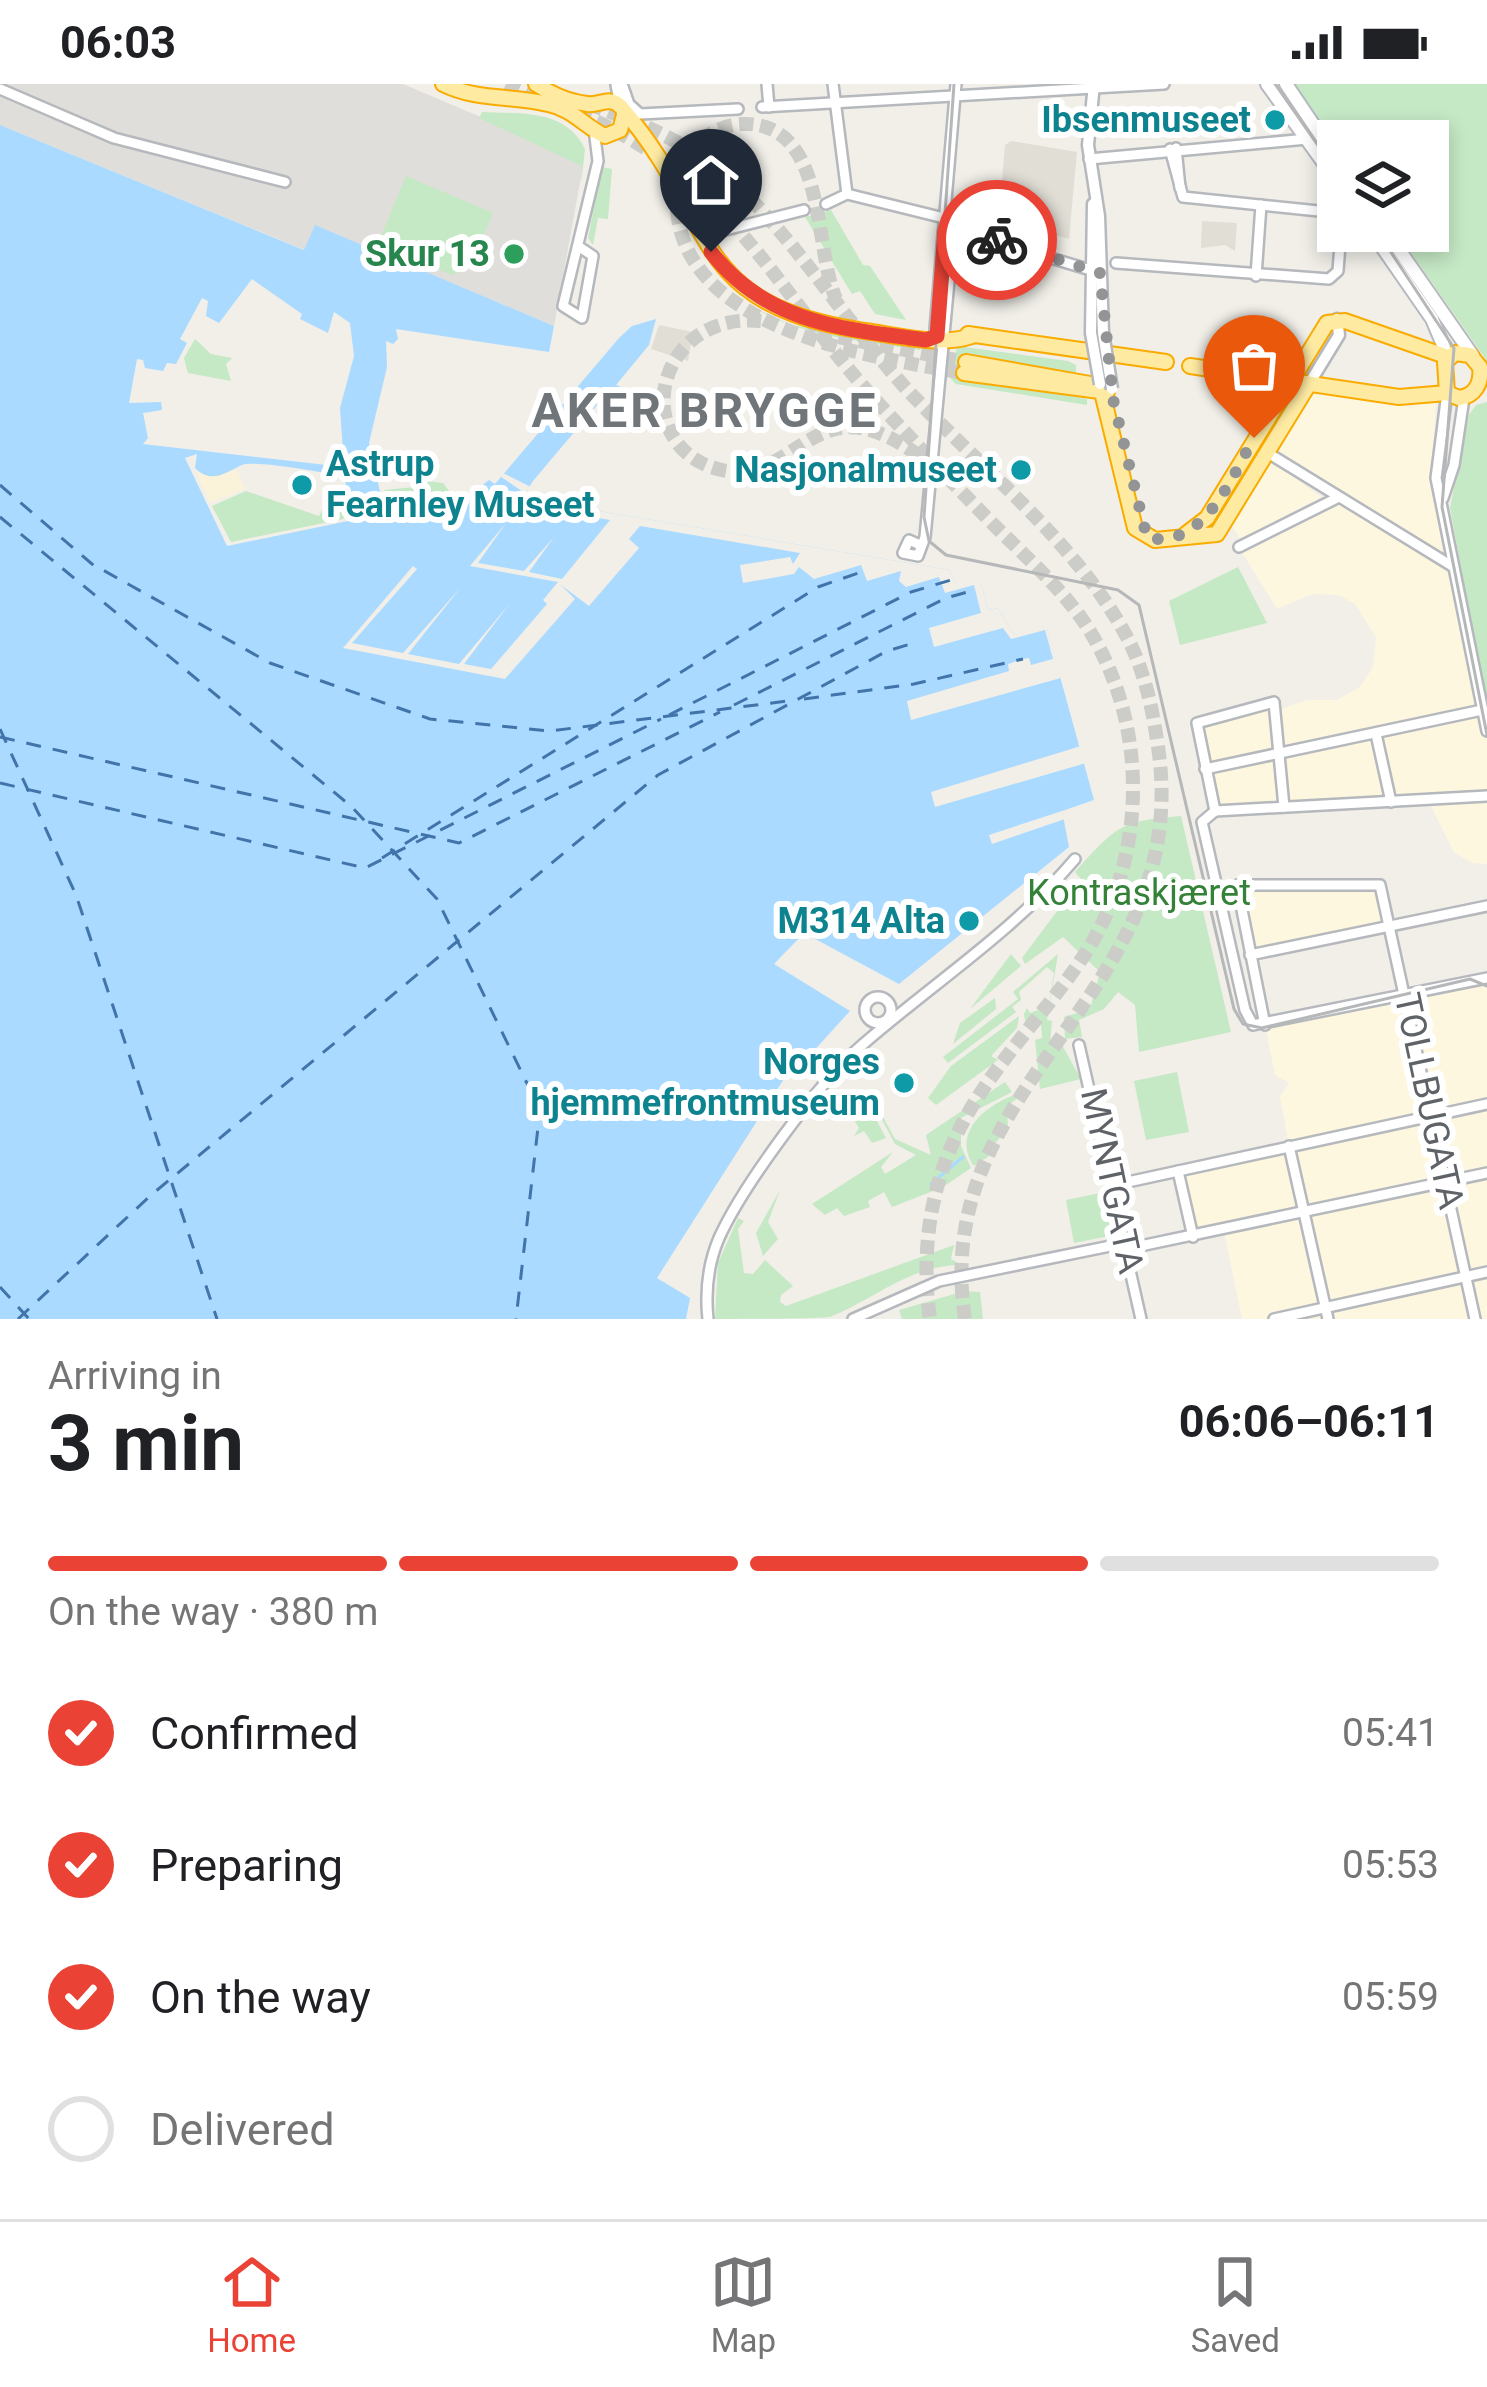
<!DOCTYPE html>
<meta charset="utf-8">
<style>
:root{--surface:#fff;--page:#f6f6f6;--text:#202124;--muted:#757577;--line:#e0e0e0;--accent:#ea4335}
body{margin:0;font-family:Roboto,sans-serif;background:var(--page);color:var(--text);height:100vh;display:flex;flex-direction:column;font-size:45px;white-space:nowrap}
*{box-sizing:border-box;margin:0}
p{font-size:39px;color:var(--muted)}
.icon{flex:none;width:66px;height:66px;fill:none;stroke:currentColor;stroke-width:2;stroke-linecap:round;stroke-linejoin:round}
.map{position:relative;height:1235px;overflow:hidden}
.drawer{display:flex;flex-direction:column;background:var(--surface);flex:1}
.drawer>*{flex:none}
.tools{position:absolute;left:1317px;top:36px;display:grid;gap:24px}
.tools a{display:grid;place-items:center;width:132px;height:132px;border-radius:0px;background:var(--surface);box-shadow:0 6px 18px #0003;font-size:60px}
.pin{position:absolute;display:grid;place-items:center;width:102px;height:102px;color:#fff;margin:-123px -51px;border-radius:50% 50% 50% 0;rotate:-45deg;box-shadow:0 0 12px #0007}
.pin .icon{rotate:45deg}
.courier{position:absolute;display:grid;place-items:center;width:120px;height:120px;margin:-60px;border:9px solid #ea4335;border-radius:50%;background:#fff;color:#222;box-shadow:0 3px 15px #0007}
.summary em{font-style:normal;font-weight:700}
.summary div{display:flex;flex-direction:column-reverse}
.summary{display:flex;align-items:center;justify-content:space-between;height:204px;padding:0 48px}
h1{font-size:78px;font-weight:700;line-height:90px}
.bar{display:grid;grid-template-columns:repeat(4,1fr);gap:18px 12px;align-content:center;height:144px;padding:0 48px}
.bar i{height:15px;border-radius:9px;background:var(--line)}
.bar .current{background:var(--accent)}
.bar p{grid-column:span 4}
ol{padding:0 48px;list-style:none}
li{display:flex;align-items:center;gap:36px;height:132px}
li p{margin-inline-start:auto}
li .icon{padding:12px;border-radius:50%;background:var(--accent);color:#fff;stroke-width:4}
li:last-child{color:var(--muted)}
li i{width:66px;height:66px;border:6px solid var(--line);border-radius:50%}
.status{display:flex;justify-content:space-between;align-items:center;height:84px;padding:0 60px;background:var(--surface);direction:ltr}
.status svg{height:33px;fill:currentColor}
.tab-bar{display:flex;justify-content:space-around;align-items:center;height:168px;border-top:3px solid var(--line);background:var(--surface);font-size:33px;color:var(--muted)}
.tab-bar a{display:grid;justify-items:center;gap:6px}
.tab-bar .current{color:var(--accent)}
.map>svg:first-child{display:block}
</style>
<div class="status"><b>06:03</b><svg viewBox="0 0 49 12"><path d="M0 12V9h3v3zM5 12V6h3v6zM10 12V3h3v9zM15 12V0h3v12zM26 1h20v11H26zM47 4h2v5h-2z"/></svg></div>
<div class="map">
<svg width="1487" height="1235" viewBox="0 0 1487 1235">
<rect width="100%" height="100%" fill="#f1efe8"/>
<g fill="#fef7e0">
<polygon points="1314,306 1436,317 1432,382 1443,471 1276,369"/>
<polygon points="1270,376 1321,413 1240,455 1230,439"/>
<polygon points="1337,414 1452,482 1487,647 1487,780 1472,779 1454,768 1428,716 1215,727 1197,639 1274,618 1276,627 1307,616 1337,616 1360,603 1373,583 1376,553 1355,520 1338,511 1312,510 1277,525 1239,463"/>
<polygon points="1377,798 1391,843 1250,871 1235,804"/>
<polygon points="1487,894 1487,1235 1242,1235 1224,1147 1193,1153 1178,1087 1289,1062 1280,1013 1289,999 1275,991 1265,941"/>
</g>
<polygon fill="#e0deda" points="0,0 403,0 502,42 583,82 554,242 316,142 305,166 0,41"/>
<g fill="#e1ded6">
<polygon points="1011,57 1077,68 1069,155 999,134 1005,61"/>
<polygon points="1202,137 1237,139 1235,167 1225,161 1201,164"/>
<polygon points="659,241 693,248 688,277 651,265"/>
</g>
<g fill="#c5e8c5">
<polygon points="1294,0 1487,0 1487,277 1396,147 1428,147 1428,57 1338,57 1338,63"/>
<path d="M482 28C520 30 566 25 585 65L581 100 582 82 479 34Z"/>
<polygon points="602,83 612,85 608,135 598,134 593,161 588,154"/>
<polygon points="406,92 493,129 473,176 463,172 454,192 378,159"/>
<polygon points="831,126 863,181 870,182 906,236 875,230 860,207 852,210 805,133"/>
<path d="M752 223 791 241 921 261 920 266C861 257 804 253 752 223Z"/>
<polygon points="195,255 211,270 232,274 226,280 231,297 188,289 184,274"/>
<polygon points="957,262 1068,277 1076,281 1076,291 963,293 1087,315 1087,321 956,300 951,295"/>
<polygon points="1487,318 1487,626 1450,424 1469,331 1476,321"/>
<polygon points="426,397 443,399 449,407 438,416 388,426 384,406 425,402"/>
<polygon points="246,407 319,432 331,410 343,412 347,430 343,435 231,458 212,422"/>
<polygon points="1238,483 1267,539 1180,561 1169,517"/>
<path d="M1181 732 1231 948 1139 968 1135 921 1118 908 1104 925 1079 936 1082 953 1065 955 1064 933 1090 925 1100 888 1063 853 1025 880 1022 874 1081 795 1075 788C1117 742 1119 737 1181 732Z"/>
<polygon points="1011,870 1021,882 970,925"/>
<polygon points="1058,870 1047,936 1052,937 1050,959 1061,959 1081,995 1040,1005 1035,956 1042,954 1041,939 1026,943 1024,930 1027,924 1030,929 1049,922 1054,889 1047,883 1019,908 1021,916 1012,923 1016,928 948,979 943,973 1018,915 1013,908"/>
<polygon points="995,914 996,925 953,960 960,939"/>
<polygon points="1019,932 1017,944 991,972 998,976 936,1021 928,1014 951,982"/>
<polygon points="1177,988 1189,1048 1146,1056 1134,997"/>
<polygon points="1005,998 1012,1008 961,1034 961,1062 971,1084 943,1103 892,1123 884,1108 868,1117 870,1123 844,1132 837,1124 825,1131 812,1120 893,1068 881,1083 885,1090 916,1071 895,1060 871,1015 862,1022 868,1031 872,1028 886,1054 872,1059 864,1047 854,1052 859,1044 847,1025 849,1016 870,1009 895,1055 931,1071 926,1051"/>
<path d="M1014 1011 1018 1014 1007 1022 1008 1044 992 1063 995 1068 974 1082C952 1050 983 1023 1014 1011Z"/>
<polygon points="780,1106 768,1138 778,1155 763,1172 756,1149"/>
<polygon points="1110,1107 1119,1150 1074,1159 1066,1116"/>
<path d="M738 1134 744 1137 738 1145 744 1189 753 1190 765 1176 793 1202 781 1211 780 1218 786 1222 954 1161 951 1175 961 1181C910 1181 875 1215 830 1233 807 1235 743 1235 715 1235L718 1179Z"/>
<polygon points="965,1207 980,1208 983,1235 902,1235 899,1226"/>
</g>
<polygon fill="#fbf3d9" points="237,386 245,405 210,419 197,389"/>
<path fill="#aadaff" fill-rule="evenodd" d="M0 41 304 166 315 141 554 242 549 268 396 245 398 255 393 260 386 257 387 283 369 359 385 430 448 417 458 410 463 416 489 396 495 400 619 254 632 242 656 235 649 261 616 301 621 303 619 317 603 314 533 397 528 405 539 407 538 417 950 486 955 499H981L988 526 998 524 1014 551 1047 545 1094 716 1062 727 1069 763 899 900 804 849 774 880 850 927 800 982 794 979 657 1194 690 1214 686 1235H0ZM252 195 302 230 300 235 328 249 334 228 350 239 354 272 340 324 344 383 143 360 148 354 143 329 162 326 161 318 129 319 137 275 143 276 145 284 163 287 167 279 176 280 187 259 180 255 202 214 208 217 206 232 219 239ZM197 370 195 384C213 402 229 386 242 381 258 376 322 389 344 392L353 436 227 462 185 374Z"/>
<g fill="#f1efe8">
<polygon points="503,389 539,407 538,417 950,486 955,499 981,499 988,526 998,524 1014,551 1044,543 1047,545 1061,594 911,636 907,617 1009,587 1008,580 1023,575 1029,574 1031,581 1053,575 1045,546 1011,555 1003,544 934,563 929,544 981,529 974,501 945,509 939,493 906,503 899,497 901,487 867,497 861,481 814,495 799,483 794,490 743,499 740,481 790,473 793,480 800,469 640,442 629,455 639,464 589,522 561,501 575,515 505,595 343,564 413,482 417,485 352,559 403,569 461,503 408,570 459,580 511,518 464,580 491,585 547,520 543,516 558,498 470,482 506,439 478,479 524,487 554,453 529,488 562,495 610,436 525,421 516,414 523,408 500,392"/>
<polygon points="1081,662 1086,679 935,723 931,708"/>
<polygon points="1062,727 1065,735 992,760 989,751"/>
</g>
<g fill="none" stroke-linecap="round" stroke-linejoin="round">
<polyline stroke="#aadaff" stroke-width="3" points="931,1100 963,1073"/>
<g stroke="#4174aa" stroke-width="3" stroke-dasharray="15 12" stroke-linecap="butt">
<polyline points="0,401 92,480 270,579 430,635 550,647 795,616"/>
<polyline points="0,433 352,723 437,815 540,1026 516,1235"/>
<polyline points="804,615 914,600 1023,575"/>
<polyline points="734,621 946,514 975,506"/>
<polyline points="669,631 911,508 951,496"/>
<polyline points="0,645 76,811 217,1235"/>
<polyline points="0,653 459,759 720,628"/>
<polyline points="0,699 365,784 661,635"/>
<polyline points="382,774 818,503 864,487"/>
<polyline points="0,1203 29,1235"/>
<polyline points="18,1235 150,1112 658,691 887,567 914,559"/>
</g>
<g stroke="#ccccc8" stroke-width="14" stroke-dasharray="14 7" stroke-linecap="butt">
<polyline points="506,0 539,15"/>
<path d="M589 20C635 37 680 55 718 85 790 144 848 243 913 312 986 388 1080 462 1129 557 1146 591 1154 632 1159 670 1190 915 928 996 965 1235"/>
<path d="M577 29C730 91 774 206 879 320 918 362 957 404 998 445 1027 474 1060 503 1084 538 1150 637 1149 774 1083 873 1043 933 989 984 957 1050 929 1108 921 1171 930 1235"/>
<path d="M688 73C700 54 719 41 742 40 828 37 813 163 836 215"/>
<path d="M677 105C666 244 866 272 964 289"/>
<path d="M761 237C656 227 629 357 714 384 798 410 810 291 919 372"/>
<polyline points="818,249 966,278"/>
</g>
<g stroke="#b5b8bc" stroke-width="14">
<g id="minor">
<polyline points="622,0 629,20 640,30 738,25"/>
<polyline points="767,0 769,23"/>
<polyline points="833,0 847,110"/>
<polyline points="616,1 620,22"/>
<polyline points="0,5 114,54 285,98"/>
<polyline points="762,23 1164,0"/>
<polyline points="1176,64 1180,104"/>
<polyline points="1170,65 1183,113 1338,129"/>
<polyline points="1089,75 1307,55"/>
<polyline points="826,120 847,110 940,133"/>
<polyline points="950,144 1094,187"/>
<polyline points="702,152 804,126"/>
<polyline points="581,164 593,172 582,234 563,222 598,77 594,45"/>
<polyline points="1116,179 1329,195 1338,187 1341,147"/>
<polyline points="1256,192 1261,121"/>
<polyline points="940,261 935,245 956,0"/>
<polyline points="1447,309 1436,394 1487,647"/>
<polyline points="1268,369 1452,482"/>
<polyline points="1443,414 1454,381 1464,314"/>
<polyline points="920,461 909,456 903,469 918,472 925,453 954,144"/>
<polyline points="1239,463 1337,414"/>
<polyline points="1376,650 1391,718"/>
<polyline points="1205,685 1482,626"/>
<polyline points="1215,727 1202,738 1245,926 1253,941 1487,894"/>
<polyline points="1215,727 1197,639 1274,618 1284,723"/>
<polyline points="1215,727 1487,712"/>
<polyline points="1250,871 1487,822"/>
<circle cx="878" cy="926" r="13"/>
<polyline points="1265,941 1237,801 1380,801 1475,1235"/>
<polyline points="1079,961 1141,1235"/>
<polyline points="1289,1062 1328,1235"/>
<polyline points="1178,1087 1193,1153"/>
<polyline points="1114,1101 1487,1020"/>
<polyline points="1126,1165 1487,1089"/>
<path d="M708 1235C705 1207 708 1180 719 1154 742 1103 818 999 861 962 932 900 1013 848 1075 775"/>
<polyline points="853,1235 939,1197 1125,1159"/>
<polyline points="1274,1235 1487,1188"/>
</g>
</g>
<g stroke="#b5b8bc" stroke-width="15">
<g id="tertiary">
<polyline points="1094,0 1088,61 1099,132 1103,249"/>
<polyline points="1091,249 1093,120"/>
<polyline points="1309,300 1339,251 1337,235"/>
</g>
</g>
<g stroke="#b6babf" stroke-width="16">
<g id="secondary">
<polyline points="1267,0 1338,99"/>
<polyline points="1286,0 1338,77"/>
<polyline points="1371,147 1432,235 1448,273"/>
<polyline points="1386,147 1473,272"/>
</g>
</g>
<g stroke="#f9ab00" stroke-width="18">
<g id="trunk">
<path d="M443 0C477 17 512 11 548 20 573 25 585 43 605 52L620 46 624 31"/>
<path d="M536 0C551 10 569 18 587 20 599 22 610 11 621 23 722 139 683 222 872 248 903 253 942 262 972 252"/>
<polyline points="968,250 1166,278"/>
<polyline points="966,278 1107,303"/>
<path d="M1190 282 1399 313 1447 309 1459 314C1475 312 1482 299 1480 283L1470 271 1455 269 1445 278 1447 309"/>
<polyline points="964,289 1107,308"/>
<polyline points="1100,300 1135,444 1155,456 1217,450 1309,300"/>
<polyline points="1186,450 1207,434 1327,239 1345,237 1448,273"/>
</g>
</g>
<use href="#minor" stroke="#fff" stroke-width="9"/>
<use href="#tertiary" stroke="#fff" stroke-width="10"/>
<use href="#secondary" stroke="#fff" stroke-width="12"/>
<use href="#trunk" stroke="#feeaa1" stroke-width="14"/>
<g stroke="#b6b7b8" stroke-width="3">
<polyline points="954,0 924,433 929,457 946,471 1118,506 1139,521 1234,925 1243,940 1262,944 1470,895 1487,902"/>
<polyline points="1275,0 1338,90"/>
<polyline points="1377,147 1454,264 1442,423 1487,651"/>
</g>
<g stroke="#b5b8bc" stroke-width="15" stroke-linecap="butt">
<g id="tertiary-bridge">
<polyline points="1091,249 1100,300"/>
<polyline points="1103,249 1112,305"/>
</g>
</g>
<use href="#tertiary-bridge" stroke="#fff" stroke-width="10"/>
</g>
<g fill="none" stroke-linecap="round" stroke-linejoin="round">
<path stroke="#929495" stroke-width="12" stroke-dasharray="0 21.6" d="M997 156 1100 189 1113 315 1147 454C1205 464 1230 396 1254 354"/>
<path stroke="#ea4335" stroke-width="15" d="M711 168C766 239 842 245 926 256L937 252 945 147 957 144 997 156"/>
</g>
<g fill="#0f9aa8" stroke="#fff" stroke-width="4.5">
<circle cx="1275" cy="36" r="12"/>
<circle cx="1021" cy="386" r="12"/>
<circle cx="302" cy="401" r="12"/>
<circle cx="969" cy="837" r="12"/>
<circle cx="904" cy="999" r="12"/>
</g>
<circle fill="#2e9e5b" stroke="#fff" stroke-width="4.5" cx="514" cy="170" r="12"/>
<g text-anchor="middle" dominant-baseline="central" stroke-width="12" stroke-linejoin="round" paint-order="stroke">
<g font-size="36" font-weight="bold" fill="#0d838f" stroke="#fff" text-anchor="end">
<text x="1251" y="36">Ibsenmuseet</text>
<text x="326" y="380" text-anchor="start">Astrup<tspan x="326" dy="41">Fearnley Museet</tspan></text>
<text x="997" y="386">Nasjonalmuseet</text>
<text x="945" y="837">M314 Alta</text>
<text x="880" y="978">Norges<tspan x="880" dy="41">hjemmefrontmuseum</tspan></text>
</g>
<g font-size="36" font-weight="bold" fill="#27864d" stroke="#fff" text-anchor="end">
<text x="490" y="170">Skur 13</text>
</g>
<g font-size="36" fill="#348238" stroke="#fff">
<text x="1139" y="809">Kontraskjæret</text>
</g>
<g font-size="36" fill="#5f6368" stroke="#fff">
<text transform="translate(1429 1017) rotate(78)">TOLLBUGATA</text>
<text transform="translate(1112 1097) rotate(78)">MYNTGATA</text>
</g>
<g font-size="48" font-weight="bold" letter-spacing="3" fill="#70757a" stroke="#fff">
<text x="705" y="326">AKER BRYGGE</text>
</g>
</g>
</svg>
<div class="tools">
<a><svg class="icon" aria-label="layers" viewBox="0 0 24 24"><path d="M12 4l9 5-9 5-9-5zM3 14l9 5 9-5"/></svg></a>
</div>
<div class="pin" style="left:1254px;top:354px;background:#ea580c"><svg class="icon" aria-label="bag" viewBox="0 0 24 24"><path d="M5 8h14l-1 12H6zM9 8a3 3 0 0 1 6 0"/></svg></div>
<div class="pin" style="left:711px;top:168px;background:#1f2937"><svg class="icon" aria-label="home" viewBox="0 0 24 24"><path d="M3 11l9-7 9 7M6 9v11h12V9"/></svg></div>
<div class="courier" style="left:997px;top:156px"><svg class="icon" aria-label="bike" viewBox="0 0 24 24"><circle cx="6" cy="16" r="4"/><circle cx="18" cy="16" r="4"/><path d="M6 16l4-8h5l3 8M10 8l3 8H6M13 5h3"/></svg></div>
</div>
<section class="drawer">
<div class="summary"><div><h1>3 min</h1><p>Arriving in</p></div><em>06:06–06:11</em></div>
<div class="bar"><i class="current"></i><i class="current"></i><i class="current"></i><i></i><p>On the way · 380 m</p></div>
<ol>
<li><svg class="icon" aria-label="check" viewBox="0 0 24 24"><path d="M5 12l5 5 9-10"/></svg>Confirmed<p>05:41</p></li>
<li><svg class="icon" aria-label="check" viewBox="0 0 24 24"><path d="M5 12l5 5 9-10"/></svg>Preparing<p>05:53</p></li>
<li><svg class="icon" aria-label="check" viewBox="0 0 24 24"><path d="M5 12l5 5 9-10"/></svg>On the way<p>05:59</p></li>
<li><i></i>Delivered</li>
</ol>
</section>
<nav class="tab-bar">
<a class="current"><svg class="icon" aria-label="home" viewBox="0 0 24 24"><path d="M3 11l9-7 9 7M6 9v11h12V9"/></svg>Home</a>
<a><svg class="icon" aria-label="map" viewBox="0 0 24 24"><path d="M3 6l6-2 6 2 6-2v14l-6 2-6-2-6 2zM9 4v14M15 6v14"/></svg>Map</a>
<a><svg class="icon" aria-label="saved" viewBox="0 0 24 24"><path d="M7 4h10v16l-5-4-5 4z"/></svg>Saved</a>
</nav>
